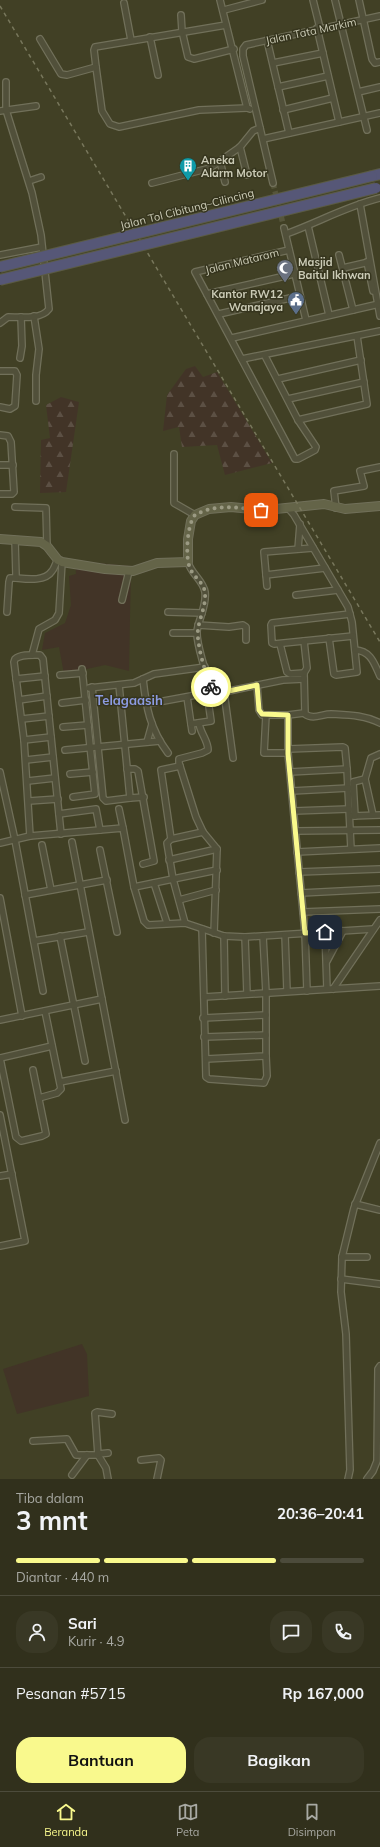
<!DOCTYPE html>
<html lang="id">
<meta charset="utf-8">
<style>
:root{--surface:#31301c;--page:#393825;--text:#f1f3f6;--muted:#a8a9a3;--line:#4c4b3b;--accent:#f9f98d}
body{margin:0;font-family:Mulish,sans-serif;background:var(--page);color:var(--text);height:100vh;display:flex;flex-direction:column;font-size:15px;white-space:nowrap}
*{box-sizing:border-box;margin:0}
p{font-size:13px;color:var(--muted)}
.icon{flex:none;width:22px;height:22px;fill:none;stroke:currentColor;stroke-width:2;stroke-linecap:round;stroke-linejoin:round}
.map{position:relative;height:1479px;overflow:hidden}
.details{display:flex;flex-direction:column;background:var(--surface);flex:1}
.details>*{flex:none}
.pin{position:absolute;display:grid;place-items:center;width:34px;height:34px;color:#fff;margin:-17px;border-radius:8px;box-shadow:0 2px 6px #0006}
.courier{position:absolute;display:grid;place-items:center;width:40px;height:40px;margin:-20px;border:3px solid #f9f98d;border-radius:50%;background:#fff;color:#222;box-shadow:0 1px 5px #0007}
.summary em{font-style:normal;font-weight:700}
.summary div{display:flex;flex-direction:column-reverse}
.summary{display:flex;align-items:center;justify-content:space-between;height:68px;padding:0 16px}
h1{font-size:26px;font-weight:700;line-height:30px}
.bar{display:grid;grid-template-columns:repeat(4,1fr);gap:6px 4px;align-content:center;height:48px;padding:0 16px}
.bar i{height:5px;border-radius:3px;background:var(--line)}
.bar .on{background:var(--accent)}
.bar p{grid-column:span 4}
.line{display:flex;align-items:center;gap:10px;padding:0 16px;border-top:1px solid var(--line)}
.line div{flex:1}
.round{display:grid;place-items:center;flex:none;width:42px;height:42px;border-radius:16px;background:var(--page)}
.action{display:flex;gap:8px;margin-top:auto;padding:8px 16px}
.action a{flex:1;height:46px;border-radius:16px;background:var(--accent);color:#111;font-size:16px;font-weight:700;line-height:46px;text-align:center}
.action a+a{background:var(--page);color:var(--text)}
.tabs{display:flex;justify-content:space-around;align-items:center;height:56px;border-top:1px solid var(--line);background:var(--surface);font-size:11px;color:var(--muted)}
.tabs a{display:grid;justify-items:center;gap:2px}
.tabs .on{color:var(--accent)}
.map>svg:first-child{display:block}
</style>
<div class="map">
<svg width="380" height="1479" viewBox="0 0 380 1479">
<defs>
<pattern id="forest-firs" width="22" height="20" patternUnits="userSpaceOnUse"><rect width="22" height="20" fill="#423427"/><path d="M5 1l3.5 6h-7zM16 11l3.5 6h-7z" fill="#5c5044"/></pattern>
</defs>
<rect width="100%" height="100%" fill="#414025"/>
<g fill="#423427">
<polygon points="75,561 131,566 129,671 105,665 64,674 59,647 42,650 45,633 65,623 71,605 69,576 76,574"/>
<polygon points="82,1344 87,1354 89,1396 17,1414 3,1369"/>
</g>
<g fill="url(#forest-firs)">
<polygon points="195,366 203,377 217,372 272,463 225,475 217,445 182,447 179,427 163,431 167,395 186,369"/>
<polygon points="61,397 79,402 66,492 40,493 41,440 50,438 46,405"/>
</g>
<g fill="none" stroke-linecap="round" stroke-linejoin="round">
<polyline stroke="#56553b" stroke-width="5.5" stroke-dasharray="5.5 3" stroke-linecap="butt" points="273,183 284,228"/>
<g stroke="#71705a" stroke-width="8">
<g id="street">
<polyline points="220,0 247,108 250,109"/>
<polyline points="313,0 320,28"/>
<polyline points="335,0 367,130"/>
<polyline points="359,0 372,59 375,63 380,62"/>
<polyline points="124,3 131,40"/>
<polyline points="224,10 262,0"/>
<polyline points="181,15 182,31 188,57 194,59 234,49"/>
<polyline points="226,25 95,47 94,50 96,67 102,111 110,124 119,127 199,110 247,108"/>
<polyline points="317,28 339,122"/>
<polyline points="150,37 158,75"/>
<polyline points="40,39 61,74 67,75 96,67"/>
<polyline points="267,40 289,133"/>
<polyline points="273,63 323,53"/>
<polyline points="278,87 328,76"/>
<polyline points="358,92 380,87"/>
<polyline points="283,110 333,98"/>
<polyline points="0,111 36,106"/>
<polyline points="263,139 380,113"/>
<polyline points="240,147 247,175"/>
<polyline points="220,161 225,182"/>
<polyline points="29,181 41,177"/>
<polyline points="152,183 210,168 240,147 253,131 260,128"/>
<polyline points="273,183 243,56 243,49 246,45 380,16"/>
<polyline points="360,204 380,316"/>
<polyline points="308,226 329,315"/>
<polyline points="284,228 306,320"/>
<path d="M286 234C317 223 347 206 380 198"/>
<polyline points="0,255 42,247"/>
<polyline points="339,255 353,310"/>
<polyline points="367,262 373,291"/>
<polyline points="343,268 369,262"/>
<polyline points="207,294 294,274"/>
<polyline points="219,314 299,296"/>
<polyline points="34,316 39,349 36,375 36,401"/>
<path d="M0 323 8 317C20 317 41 320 49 309L41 235 32 193 6 110V82"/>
<polyline points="232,338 379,304"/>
<polyline points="265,356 298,420 316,447 315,450 298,459 295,459 195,272 289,250"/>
<polyline points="20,358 22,346 21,317"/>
<polyline points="242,359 380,331"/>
<polyline points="0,371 15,371 17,375 15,406 10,409 0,407"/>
<polyline points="278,379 361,360"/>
<polyline points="288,399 364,382"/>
<polyline points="298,420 367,404 357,336"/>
<polyline points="0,435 8,436 11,442 14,492 12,494 0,494"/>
<polyline points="174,454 174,503 195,515"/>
<polyline points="0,465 13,465"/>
<polyline points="15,507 46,508 47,546"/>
<polyline points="288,508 294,515 348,607 352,622 357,672 336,675 334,674 329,638"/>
<polyline points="336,508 334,491 364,486 360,471 380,467"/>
<polyline points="298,549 300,524"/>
<path d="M188 562C191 574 203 580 205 592 207 605 199 618 197 631 196 643 207 677 212 689L215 692H224L283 680 304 679"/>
<polyline points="266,575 325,568"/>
<path d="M16 578C26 579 45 582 52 571 55 568 55 563 58 560"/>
<polyline points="267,586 264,552 313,548"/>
<polyline points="296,595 338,590"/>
<polyline points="122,600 129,571"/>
<polyline points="7,612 9,582 10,578 16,578 16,576 15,540"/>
<polyline points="168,612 202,613"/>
<polyline points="350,614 272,623 271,625 272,643 274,644 353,636"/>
<polyline points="198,625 229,627 243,625 246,627 246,640"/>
<polyline points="173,633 197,633"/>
<path d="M304 641 307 668 304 673 305 714C313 720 322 714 331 714 349 715 364 715 380 723"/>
<polyline points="280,644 287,672 290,674 304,673"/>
<path d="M355 650C371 651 374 663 380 676"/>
<polyline points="32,655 39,629 55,620 59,613 62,562"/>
<polyline points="60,675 83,673"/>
<polyline points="16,679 45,676"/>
<path d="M143 679C146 707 150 729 168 753"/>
<polyline points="257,685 259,710 262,715 288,715 304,713"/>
<polyline points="92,687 103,798 106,801 130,798 119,685"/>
<polyline points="89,688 134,683 154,674 205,667"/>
<polyline points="224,692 233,758"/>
<polyline points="187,697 192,731"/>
<polyline points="19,700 47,696"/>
<polyline points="62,703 86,700"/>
<polyline points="153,703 207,693 212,689"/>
<polyline points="266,715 264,753 288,753"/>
<polyline points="288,715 288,753 305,933 307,991"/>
<polyline points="22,719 49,716"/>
<path d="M199 723C200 733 208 740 208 750L202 753 179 759V763L196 817 203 832 217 849 214 933"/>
<polyline points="191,724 211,721 207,693"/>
<polyline points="63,727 88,725"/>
<polyline points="24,740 51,737"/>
<polyline points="147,742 152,724"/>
<polyline points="288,749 343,747 345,748 347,769 351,849"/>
<polyline points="65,750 160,741"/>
<polyline points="26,760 53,757"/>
<polyline points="127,769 135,769 138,771 154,861 143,864"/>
<polyline points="0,772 15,840 43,991"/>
<polyline points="290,772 347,769"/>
<polyline points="70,774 93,772"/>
<polyline points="28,781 55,778"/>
<polyline points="292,791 349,788"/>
<polyline points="73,797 95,794 82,669"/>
<polyline points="130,798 144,797"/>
<polyline points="29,801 58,799"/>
<polyline points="119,809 123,828"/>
<polyline points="294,811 349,809"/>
<polyline points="59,814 96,809 100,830"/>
<polyline points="373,815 365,779 371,758 380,754"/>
<polyline points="352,816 380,815"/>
<polyline points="355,816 353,782 365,779"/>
<polyline points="296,831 380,830"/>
<path d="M30 836 24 740 14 662 15 659C21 654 32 655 40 655L43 659 61 834"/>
<polyline points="171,839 161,770 180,766"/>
<polyline points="72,842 125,1120"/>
<polyline points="0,843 30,836 123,828 134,887 144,921 148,925 185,923 224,936 245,937 373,929"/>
<polyline points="42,845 51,890"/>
<polyline points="100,850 117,932"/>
<polyline points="297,852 380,848"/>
<polyline points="169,860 217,849"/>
<polyline points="299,872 380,869"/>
<polyline points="154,883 167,923"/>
<polyline points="134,887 217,870"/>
<polyline points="301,893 380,889"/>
<polyline points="25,895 107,880"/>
<polyline points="0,898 22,1016"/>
<polyline points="179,900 216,890"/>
<polyline points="303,912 380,909"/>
<polyline points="185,923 173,879 167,843 171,839 203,832"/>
<polyline points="202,929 206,1077 209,1079 264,1083 267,1076 266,1056"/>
<polyline points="325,932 327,989"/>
<polyline points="285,935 287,991"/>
<polyline points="60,936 85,1061"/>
<polyline points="224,936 225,996"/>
<polyline points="245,937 247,994"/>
<polyline points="34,941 88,932"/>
<polyline points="327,961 343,931"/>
<polyline points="333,989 380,920"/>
<polyline points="204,997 380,986"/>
<polyline points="203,1018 266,1015"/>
<polyline points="0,1020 102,999"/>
<polyline points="204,1037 266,1035"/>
<polyline points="0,1058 16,1137 21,1141 42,1136 46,1134 33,1070"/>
<polyline points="0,1058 52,1046"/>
<polyline points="206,1059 266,1056 266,993 263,936"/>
<polyline points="60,1082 116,1071"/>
<polyline points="39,1098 57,1093 61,1089 45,1011"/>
<polyline points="0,1115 25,1241 0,1246"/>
<polyline points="0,1176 12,1174"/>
<polyline points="355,1204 380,1210"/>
<polyline points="342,1257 367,1257"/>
<polyline points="341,1279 380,1284"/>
<polyline points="33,1441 67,1439 76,1455 98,1455 106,1468 108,1479"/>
<polyline points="98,1454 108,1453"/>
<polyline points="98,1455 95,1413 97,1412 112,1414"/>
<polyline points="141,1460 159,1458 161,1460 157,1479"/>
<polyline points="72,1475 87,1455"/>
<polyline points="348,1479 350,1470 346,1334 341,1292 342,1257 354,1208 380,1143"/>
<polyline points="367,1479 373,1471 377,1461 378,1369 380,1366"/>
</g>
</g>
<g stroke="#71705a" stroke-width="10">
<polyline id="secondary" points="0,539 41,542 47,546 58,560 62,562 105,569 133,571 157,563 188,562 188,539 191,521 195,515 209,509 231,507 261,510 276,509 324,504 345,509 380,506"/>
</g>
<g stroke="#5b5b44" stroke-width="12">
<polyline id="highway" points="372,176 380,174"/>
</g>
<use href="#street" stroke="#51503a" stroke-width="5.5"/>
<use href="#secondary" stroke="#646448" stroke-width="8"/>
<use href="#highway" stroke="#565777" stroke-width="10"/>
<polyline stroke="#78775c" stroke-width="1.5" stroke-dasharray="4 4" stroke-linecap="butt" points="0,6 380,642"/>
<g stroke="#5b5b44" stroke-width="12" stroke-linecap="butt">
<g id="highway-bridge">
<polyline points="0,267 372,176"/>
<polyline points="0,280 376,188"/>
</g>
</g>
<use href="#highway-bridge" stroke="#565777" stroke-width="10"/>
</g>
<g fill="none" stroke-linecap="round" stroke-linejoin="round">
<path stroke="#9b9a83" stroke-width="4" stroke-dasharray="0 7.2" d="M211 687C206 676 196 642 198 630 199 619 206 606 205 594 205 583 194 578 190 568 185 558 187 524 195 515 216 503 239 508 261 510"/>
<polyline stroke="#f9f98d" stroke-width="5" points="211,687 215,692 224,692 257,685 259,710 262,714 288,715 288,754 305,933 325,932"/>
</g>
<defs>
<g id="building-pin" transform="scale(0.9)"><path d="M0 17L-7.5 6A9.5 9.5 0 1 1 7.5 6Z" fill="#0f9aa8" stroke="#36351e"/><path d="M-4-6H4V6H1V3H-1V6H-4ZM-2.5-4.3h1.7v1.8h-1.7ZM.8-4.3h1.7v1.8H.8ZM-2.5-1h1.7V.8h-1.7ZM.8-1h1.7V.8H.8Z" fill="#fff"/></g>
<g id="mosque-pin" transform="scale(0.9)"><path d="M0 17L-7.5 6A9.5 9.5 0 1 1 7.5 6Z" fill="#6b7280" stroke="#36351e"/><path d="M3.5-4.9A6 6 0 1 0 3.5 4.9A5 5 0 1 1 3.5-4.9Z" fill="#fff"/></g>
<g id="civic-pin" transform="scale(0.9)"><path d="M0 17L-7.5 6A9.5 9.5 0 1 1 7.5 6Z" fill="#5c6f8a" stroke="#36351e"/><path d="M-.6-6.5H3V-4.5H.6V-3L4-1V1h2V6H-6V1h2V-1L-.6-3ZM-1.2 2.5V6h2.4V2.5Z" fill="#fff"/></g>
</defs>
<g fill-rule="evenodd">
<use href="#building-pin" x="188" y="166"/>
<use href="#mosque-pin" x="285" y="268"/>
<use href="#civic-pin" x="296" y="300"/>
</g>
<g text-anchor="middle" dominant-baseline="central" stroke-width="3" stroke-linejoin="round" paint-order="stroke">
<g font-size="11" fill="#cbcbb6" stroke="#36351e">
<text transform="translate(311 31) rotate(-12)">Jalan Tata Markim</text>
<text transform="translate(187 209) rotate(-14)">Jalan Tol Cibitung–Cilincing</text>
<text transform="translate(242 261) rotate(-14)">Jalan Mataram</text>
</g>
<g font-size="11" font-weight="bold" fill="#cbcbb6" stroke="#36351e" text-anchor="start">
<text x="201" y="160">Aneka<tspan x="201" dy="13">Alarm Motor</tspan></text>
<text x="298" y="262">Masjid<tspan x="298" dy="13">Baitul Ikhwan</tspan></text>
<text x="283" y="294" text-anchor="end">Kantor RW12<tspan x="283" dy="13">Wanajaya</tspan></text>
</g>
<g font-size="13" font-weight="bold" fill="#8c9be1" stroke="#36351e">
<text x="129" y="700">Telagaasih</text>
</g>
</g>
</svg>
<div class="pin" style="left:261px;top:510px;background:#ea580c"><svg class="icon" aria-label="bag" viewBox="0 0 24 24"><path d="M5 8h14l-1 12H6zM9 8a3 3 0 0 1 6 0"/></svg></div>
<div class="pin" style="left:325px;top:932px;background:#1f2937"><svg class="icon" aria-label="home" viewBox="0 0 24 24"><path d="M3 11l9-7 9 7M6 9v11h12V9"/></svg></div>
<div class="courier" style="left:211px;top:687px"><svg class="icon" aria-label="bike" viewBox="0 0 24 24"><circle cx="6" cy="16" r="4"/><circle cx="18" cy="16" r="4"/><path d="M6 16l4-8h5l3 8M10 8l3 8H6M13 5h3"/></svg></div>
</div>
<section class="details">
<div class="summary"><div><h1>3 mnt</h1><p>Tiba dalam</p></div><em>20:36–20:41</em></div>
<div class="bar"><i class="on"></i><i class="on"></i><i class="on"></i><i></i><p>Diantar · 440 m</p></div>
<div class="line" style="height:72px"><a class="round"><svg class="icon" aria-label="person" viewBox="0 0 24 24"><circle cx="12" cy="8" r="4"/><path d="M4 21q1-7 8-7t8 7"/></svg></a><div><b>Sari</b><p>Kurir · 4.9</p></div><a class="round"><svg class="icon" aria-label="chat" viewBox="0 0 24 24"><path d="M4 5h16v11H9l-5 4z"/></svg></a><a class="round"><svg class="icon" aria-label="phone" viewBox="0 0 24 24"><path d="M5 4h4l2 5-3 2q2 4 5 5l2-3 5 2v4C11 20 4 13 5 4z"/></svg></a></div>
<div class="line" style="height:52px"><div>Pesanan #5715</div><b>Rp 167,000</b></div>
<div class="action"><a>Bantuan</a><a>Bagikan</a></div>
</section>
<nav class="tabs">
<a class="on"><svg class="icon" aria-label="home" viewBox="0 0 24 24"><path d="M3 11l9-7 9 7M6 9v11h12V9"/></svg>Beranda</a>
<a><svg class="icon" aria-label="map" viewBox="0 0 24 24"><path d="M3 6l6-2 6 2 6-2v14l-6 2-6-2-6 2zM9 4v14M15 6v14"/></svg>Peta</a>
<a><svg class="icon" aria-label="saved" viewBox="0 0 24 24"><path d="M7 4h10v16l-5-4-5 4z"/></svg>Disimpan</a>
</nav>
